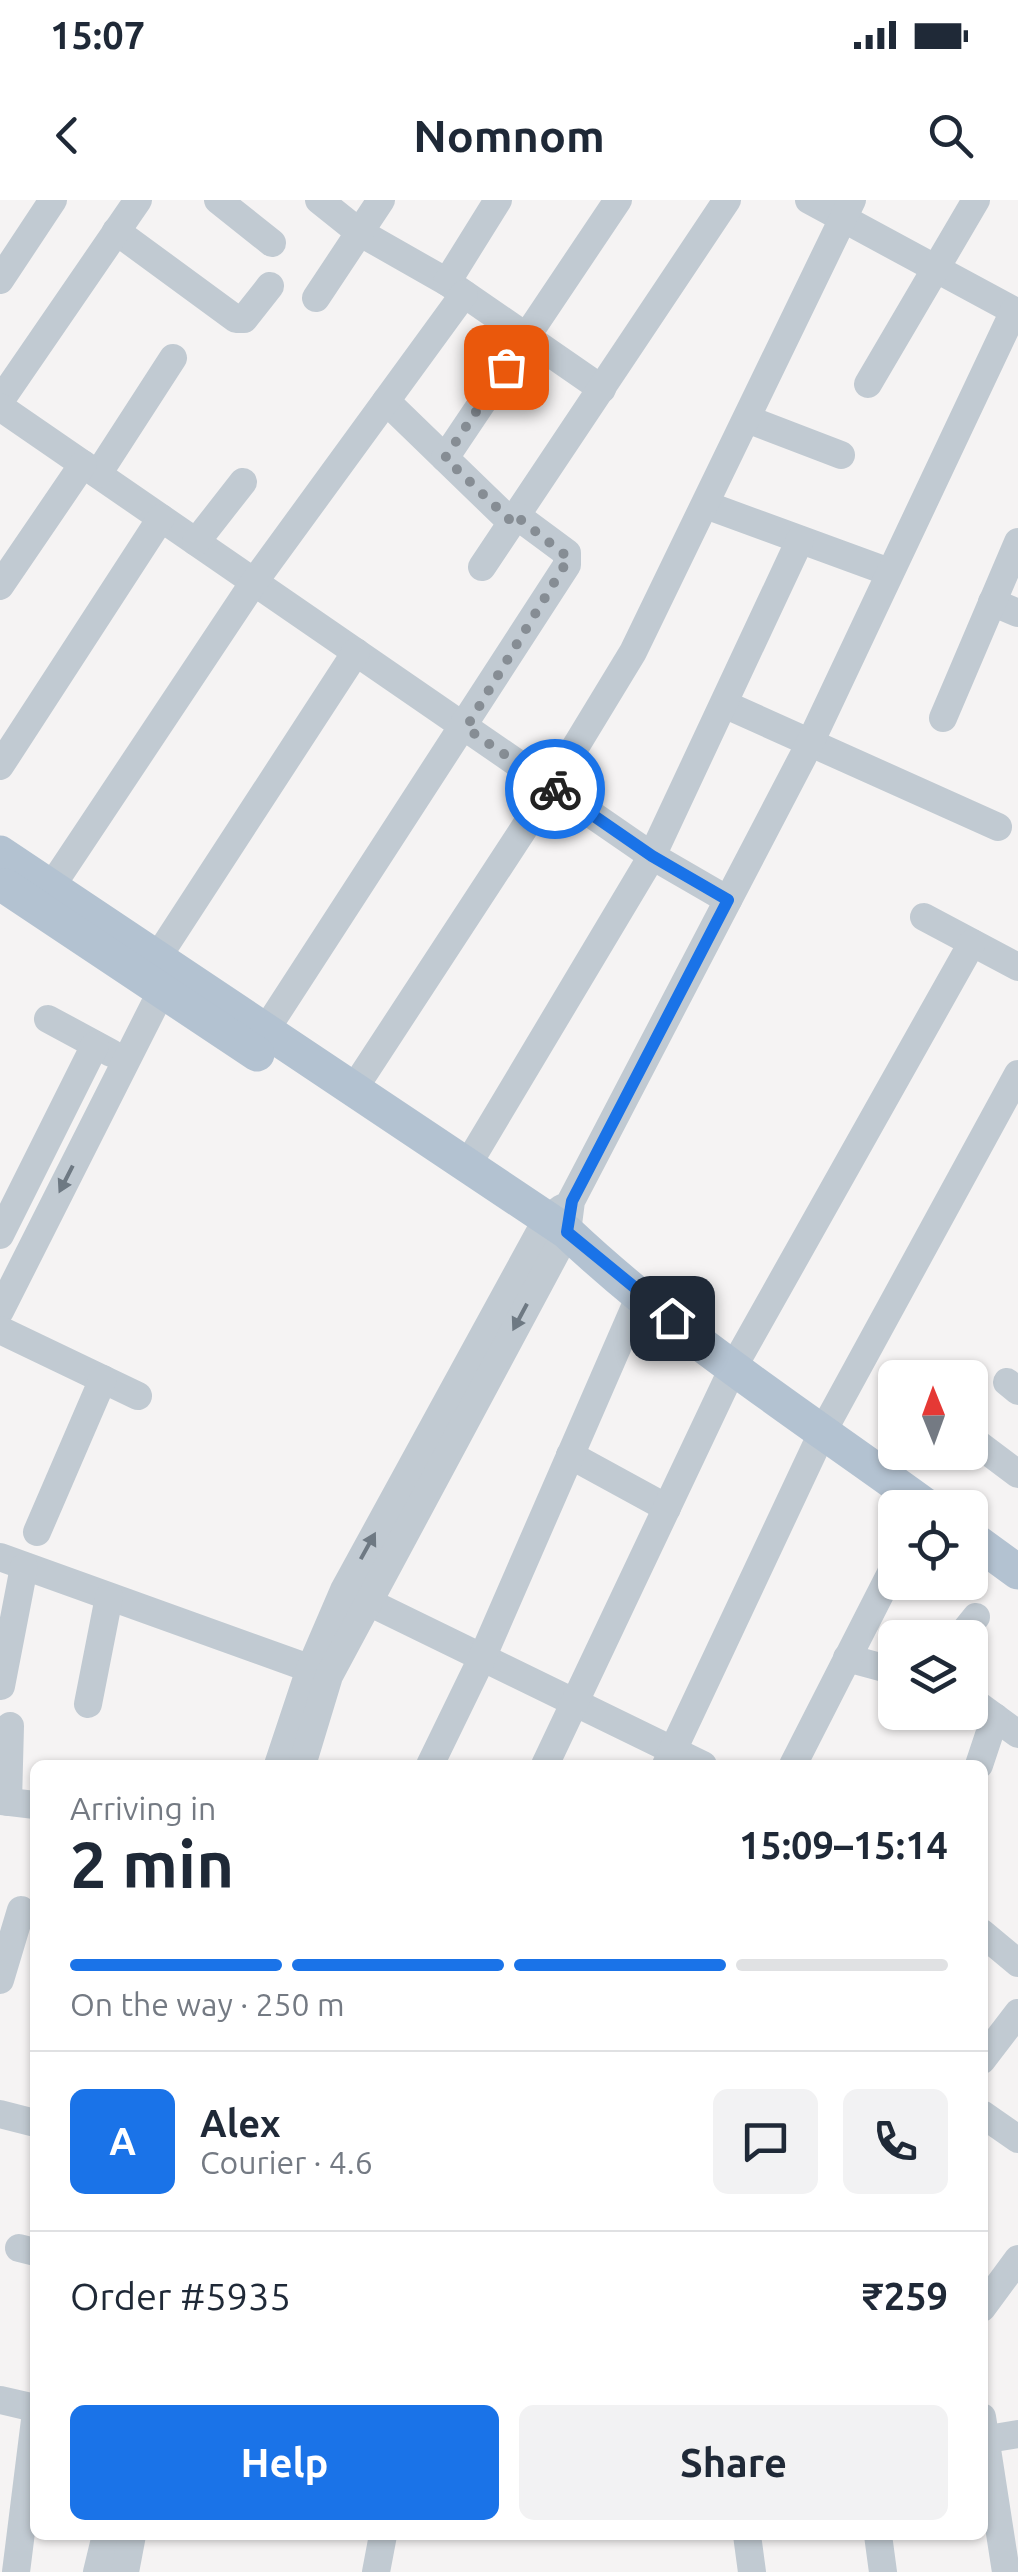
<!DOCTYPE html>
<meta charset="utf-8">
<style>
:root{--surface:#fff;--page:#f2f2f3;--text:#1f2937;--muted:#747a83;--line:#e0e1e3;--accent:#1a73e8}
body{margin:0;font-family:Ubuntu,sans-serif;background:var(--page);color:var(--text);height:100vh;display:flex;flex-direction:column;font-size:38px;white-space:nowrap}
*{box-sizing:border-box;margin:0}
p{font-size:32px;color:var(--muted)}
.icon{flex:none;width:55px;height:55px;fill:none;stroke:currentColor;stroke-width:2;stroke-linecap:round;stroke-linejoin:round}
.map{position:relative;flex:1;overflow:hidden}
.details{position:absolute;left:30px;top:1560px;width:958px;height:780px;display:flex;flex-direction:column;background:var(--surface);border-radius:15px;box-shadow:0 2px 8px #0004}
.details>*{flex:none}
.needle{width:65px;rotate:359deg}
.controls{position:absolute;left:878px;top:1160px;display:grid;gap:20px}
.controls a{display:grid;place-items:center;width:110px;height:110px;border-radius:15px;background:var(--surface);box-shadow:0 2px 8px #0004;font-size:50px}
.pin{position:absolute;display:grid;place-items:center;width:85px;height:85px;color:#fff;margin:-42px;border-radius:20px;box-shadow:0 5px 15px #0006}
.courier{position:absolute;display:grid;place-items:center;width:100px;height:100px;margin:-50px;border:8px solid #1a73e8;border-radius:50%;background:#fff;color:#222;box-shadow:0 2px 12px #0007}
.summary em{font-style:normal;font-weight:700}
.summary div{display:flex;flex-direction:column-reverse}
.summary{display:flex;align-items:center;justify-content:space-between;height:170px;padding:0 40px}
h1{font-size:65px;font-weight:700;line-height:75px}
.bar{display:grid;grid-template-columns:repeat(4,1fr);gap:15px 10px;align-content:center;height:120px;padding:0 40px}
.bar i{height:12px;border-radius:8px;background:var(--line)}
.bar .on{background:var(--accent)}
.bar p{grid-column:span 4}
.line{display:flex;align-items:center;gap:25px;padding:0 40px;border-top:2px solid var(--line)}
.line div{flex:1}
.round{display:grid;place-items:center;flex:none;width:105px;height:105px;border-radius:15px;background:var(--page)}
.cta{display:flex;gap:20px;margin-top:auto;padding:20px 40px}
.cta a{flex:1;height:115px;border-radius:15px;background:var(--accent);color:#fff;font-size:40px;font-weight:700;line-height:115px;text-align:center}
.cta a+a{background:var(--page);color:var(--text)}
.status{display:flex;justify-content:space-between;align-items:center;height:70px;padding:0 50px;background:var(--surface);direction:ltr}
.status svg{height:28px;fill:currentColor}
header{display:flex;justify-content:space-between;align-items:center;height:130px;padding:0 40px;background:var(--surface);font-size:45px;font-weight:700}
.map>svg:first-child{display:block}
</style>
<div class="status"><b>15:07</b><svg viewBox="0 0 49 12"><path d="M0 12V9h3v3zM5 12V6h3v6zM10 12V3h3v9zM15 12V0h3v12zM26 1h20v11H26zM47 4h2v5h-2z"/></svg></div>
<header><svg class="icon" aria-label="back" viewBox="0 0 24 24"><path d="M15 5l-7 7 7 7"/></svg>Nomnom<svg class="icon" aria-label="search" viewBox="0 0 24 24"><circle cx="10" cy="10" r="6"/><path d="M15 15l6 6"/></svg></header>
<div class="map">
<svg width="1018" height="2372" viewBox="0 0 1018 2372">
<rect width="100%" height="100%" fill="#f5f3f3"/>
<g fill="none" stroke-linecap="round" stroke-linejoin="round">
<g stroke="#c1cad2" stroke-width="28">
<polyline points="218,0 272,43"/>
<polyline points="319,0 359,32 447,82 602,189"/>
<polyline points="809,0 1018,113"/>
<polyline points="116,31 236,119 244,119 270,86"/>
<polyline points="0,80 53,0"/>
<polyline points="447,82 498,0"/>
<polyline points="316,98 381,0"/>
<polyline points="868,184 976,0"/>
<polyline points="0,201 138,0"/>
<polyline points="386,201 512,323"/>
<polyline points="0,207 652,656 728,700"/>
<polyline points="747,219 841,255"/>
<polyline points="445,258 618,0"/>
<polyline points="98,274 173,158"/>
<polyline points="706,305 889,372"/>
<polyline points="196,342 243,282"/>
<polyline points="482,367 727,0"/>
<polyline points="0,386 83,264"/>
<polyline points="992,402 1018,413"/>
<polyline points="724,504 998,627"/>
<polyline points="943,518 1018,342"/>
<polyline points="0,566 161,318"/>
<polyline points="51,687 254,382 464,94"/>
<polyline points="924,717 1018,767"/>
<polyline points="157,758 356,452"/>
<polyline points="48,819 111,853"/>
<polyline points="265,831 567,365 567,353 517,316"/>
<polyline points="353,890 551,587 633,452 852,0"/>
<polyline points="468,964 652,656 800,340"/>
<polyline points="0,1035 95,845"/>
<polyline points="0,1111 161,792"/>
<polyline points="0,1130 138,1196"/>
<polyline points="1007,1182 1018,1191"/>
<polyline points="970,1238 1018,1274"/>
<polyline points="570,1255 667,1308"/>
<polyline points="37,1332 103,1179"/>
<polyline points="0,1357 328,1475"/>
<polyline points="350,1393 703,1565"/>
<polyline points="959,1438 976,1417"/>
<polyline points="847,1458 895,1471"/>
<polyline points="1,1486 24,1367"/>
<polyline points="970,1499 1018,1534"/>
<polyline points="88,1504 109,1397"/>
<polyline points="278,1565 310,1469 344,1390 547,1019 562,1008"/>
<polyline points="302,1565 329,1476 567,1032 571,1001 809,545 1014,111"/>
<polyline points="430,1565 482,1458 641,1093"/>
<polyline points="545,1565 734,1166 972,743"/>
<polyline points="666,1565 823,1231 1018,874"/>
<polyline points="793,1565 895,1365"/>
<polyline points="979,1565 995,1517"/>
<polyline points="0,1601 35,1605"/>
<polyline points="8,1602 10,1526"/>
<polyline points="982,1733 1018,1763"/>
<polyline points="0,1780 21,1710"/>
<polyline points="982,1860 1018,1813"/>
<polyline points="0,1914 35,1923"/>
<polyline points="982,1914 1018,1939"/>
<polyline points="19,2048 35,2052"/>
<polyline points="982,2108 1018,2059"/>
<polyline points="0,2200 35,2208"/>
<polyline points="982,2217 1006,2372"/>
<polyline points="982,2240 1018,2234"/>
<polyline points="747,2335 752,2372"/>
<polyline points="878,2335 883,2372"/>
<polyline points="16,2372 35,2220"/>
<polyline points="97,2372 106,2335"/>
<polyline points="125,2372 132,2335"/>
<polyline points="376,2372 383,2335"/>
</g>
<g stroke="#b3c2d1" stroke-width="35">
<path d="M0 653 567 1032C676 1135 807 1219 929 1308"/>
<polyline points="5,686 257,854"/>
<polyline points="970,1337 1018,1372"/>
</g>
</g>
<defs><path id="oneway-solid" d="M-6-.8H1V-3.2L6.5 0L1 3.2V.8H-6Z" transform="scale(2.5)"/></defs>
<g fill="#6e7983">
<use href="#oneway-solid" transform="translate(66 979) rotate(117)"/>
<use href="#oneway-solid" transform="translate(520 1117) rotate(118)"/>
<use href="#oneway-solid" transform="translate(368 1346) rotate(-61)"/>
</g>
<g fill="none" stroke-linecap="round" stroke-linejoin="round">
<polyline stroke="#868d94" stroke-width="10" stroke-dasharray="0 18" points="506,167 445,258 512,322 516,316 569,358 466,528 555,589"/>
<polyline stroke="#1a73e8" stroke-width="12" points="555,589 652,656 728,700 572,1001 567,1032 672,1118"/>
</g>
</svg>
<div class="controls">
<a><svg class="needle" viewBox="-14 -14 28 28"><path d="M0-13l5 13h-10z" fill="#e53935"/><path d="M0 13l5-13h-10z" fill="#747a83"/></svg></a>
<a><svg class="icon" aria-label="locate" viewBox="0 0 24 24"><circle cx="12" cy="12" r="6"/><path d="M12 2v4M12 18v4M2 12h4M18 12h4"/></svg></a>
<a><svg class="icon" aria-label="layers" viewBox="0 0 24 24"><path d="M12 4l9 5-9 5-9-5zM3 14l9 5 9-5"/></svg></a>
</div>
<div class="pin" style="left:506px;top:167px;background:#ea580c"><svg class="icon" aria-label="bag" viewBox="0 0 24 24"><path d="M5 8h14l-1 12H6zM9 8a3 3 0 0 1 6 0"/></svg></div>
<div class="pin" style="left:672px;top:1118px;background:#1f2937"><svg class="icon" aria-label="home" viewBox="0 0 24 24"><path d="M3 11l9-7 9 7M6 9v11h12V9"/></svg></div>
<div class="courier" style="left:555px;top:589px"><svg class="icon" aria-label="bike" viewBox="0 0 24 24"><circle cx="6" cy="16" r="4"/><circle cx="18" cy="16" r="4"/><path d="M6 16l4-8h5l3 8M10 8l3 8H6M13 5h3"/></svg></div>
<section class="details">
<div class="summary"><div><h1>2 min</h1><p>Arriving in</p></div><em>15:09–15:14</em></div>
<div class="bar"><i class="on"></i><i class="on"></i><i class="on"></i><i></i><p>On the way · 250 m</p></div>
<div class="line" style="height:180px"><b class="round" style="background:var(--accent);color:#fff">A</b><div><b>Alex</b><p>Courier · 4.6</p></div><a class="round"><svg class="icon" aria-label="chat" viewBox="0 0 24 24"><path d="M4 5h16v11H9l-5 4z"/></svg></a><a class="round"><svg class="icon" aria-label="phone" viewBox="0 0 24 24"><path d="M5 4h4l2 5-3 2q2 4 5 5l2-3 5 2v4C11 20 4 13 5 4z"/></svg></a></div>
<div class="line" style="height:130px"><div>Order #5935</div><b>₹259</b></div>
<div class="cta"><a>Help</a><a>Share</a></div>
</section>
</div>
